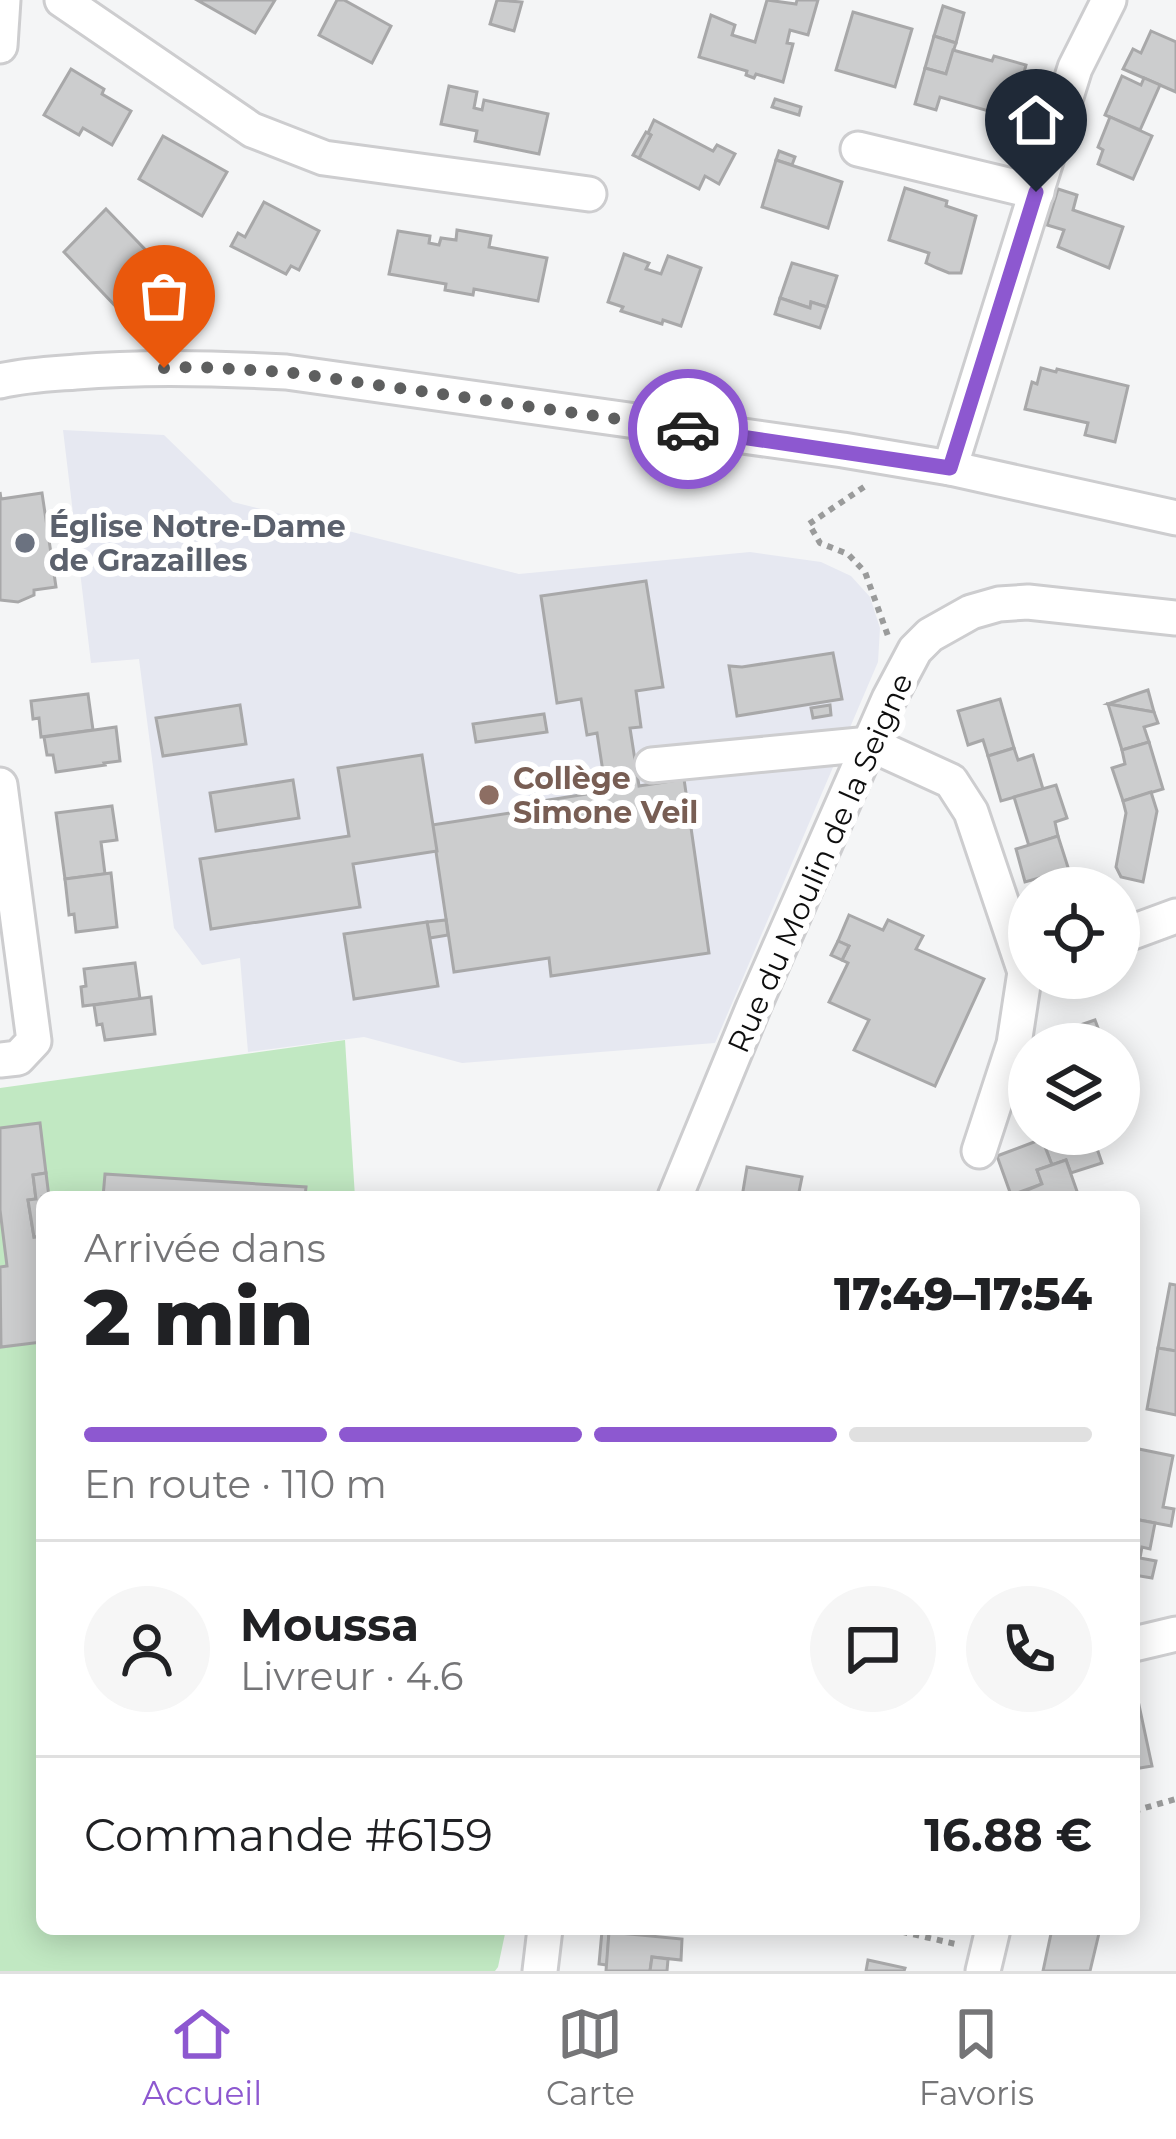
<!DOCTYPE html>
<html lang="fr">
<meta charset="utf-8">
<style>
:root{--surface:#fff;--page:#f6f6f6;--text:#202124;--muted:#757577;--line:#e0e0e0;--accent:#8d58d0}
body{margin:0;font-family:Montserrat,sans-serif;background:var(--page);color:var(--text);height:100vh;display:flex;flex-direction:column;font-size:45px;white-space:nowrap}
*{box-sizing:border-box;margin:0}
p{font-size:39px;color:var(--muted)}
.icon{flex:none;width:66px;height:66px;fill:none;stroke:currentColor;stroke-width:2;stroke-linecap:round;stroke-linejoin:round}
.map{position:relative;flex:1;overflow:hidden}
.details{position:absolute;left:36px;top:1191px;width:1104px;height:744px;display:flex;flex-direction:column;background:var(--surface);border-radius:18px;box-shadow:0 6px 30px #0003}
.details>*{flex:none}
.controls{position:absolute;left:1008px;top:867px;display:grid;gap:24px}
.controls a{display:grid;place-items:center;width:132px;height:132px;border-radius:50%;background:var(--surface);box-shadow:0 6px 30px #0003;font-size:60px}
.pin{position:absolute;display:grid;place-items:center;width:102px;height:102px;color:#fff;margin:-123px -51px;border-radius:50% 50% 50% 0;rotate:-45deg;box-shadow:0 0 12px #0007}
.pin .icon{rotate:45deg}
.courier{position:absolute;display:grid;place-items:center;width:120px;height:120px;margin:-60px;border:9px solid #8d58d0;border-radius:50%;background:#fff;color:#222;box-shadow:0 3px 15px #0007}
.head em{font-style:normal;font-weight:800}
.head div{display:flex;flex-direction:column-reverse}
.head{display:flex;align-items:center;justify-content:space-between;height:204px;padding:0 48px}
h1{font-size:78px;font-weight:800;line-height:90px}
.bar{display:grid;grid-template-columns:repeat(4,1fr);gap:18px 12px;align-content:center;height:144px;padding:0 48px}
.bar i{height:15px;border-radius:9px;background:var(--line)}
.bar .selected{background:var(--accent)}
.bar p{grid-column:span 4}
.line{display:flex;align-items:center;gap:30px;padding:0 48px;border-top:3px solid var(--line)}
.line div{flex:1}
.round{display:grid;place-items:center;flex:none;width:126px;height:126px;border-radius:63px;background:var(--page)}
.tab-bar{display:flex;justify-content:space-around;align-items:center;height:168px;border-top:3px solid var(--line);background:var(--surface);font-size:33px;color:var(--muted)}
.tab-bar a{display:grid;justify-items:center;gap:6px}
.tab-bar .selected{color:var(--accent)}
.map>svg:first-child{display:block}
</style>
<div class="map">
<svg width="1176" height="1971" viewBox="0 0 1176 1971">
<rect width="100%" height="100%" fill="#f4f5f6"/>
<polygon fill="#e6e8f1" points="63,430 164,435 233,502 519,574 750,552 821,562 851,576 870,597 880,628 878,662 715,1043 462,1063 364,1037 248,1052 240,958 202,965 174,928 139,659 91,663"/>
<polygon fill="#c1e8c2" points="345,1040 355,1197 42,1197 42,1929 506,1929 498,1967 495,1971 0,1971 0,1088"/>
<g fill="#cccdce" stroke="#a8a8a9" stroke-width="3">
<polygon points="197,0 275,0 255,33"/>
<polygon points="337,0 344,0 391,26 372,63 319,35"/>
<polygon points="497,0 522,2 514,31 490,24"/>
<polygon points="767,0 796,4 797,0 818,0 808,35 790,30 787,43 793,44 783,82 756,74 754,78 746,75 747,71 699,57 711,15 735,25 732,35 755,42"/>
<polygon points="943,6 964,13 956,43 934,36"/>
<polygon points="853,12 912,29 895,87 836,70"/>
<polygon points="1151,31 1176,42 1176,92 1123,69 1133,49 1141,53"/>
<polygon points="934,36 956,43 946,74 925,68"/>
<polygon points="953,50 992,61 994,56 1026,65 1020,87 1015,85 1006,116 940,97 936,110 915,104 925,68 946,74"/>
<polygon points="71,69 104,89 102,94 131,111 112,145 83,128 79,135 44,115"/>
<polygon points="1122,76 1141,85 1144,78 1160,85 1140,130 1105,115"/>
<polygon points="449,86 477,92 474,108 482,110 484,100 548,114 539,154 475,141 477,131 441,124"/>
<polygon points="775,99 801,107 799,115 772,107"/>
<polygon points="1110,117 1152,136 1133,179 1098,164 1103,150 1098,147"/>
<polygon points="654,120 713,151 717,145 735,154 719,184 705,176 699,189 639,158 651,135 648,133"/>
<polygon points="646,132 651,135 639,158 633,155"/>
<polygon points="163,136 227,172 202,216 139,179"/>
<polygon points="779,151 795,157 792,165 776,160"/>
<polygon points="776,160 842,182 828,228 762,207"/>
<polygon points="905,188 947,201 946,206 976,216 961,273 949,273 937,268 926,263 929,253 889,240"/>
<polygon points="1058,189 1077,195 1073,210 1123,227 1109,268 1058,247 1064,230 1047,225"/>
<polygon points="264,202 319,231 299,270 291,266 286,274 231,246 238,233 245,237"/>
<polygon points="106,209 165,270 122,313 64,252"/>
<polygon points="457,230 491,236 489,247 547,258 538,301 474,289 473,295 445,290 446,284 389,274 398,231 430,236 429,243 439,245 441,238 456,240"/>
<polygon points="624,254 649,263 646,269 661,274 668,256 701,268 681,326 663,320 662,324 621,311 623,307 608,302"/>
<polygon points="792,263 837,276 827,307 811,302 810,308 780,298"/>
<polygon points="780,298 810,308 811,302 827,307 820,328 775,314"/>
<polygon points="1041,368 1056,372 1057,369 1128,386 1115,442 1085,435 1088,423 1025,409 1032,382 1037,384"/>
<polygon points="0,492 1,499 42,493 56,587 34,590 34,595 18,602 0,600"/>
<polygon points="646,581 663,687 636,691 641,727 630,728 639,786 684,779 709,953 551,976 549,958 454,972 432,825 543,808 542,801 606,791 597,733 587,735 581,699 557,703 541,596"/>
<polygon points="833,653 842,699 737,716 729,666 742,667"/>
<polygon points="1148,690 1154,712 1108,704 1130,696"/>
<polygon points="88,694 93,730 41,737 39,718 33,719 31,701"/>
<polygon points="1000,699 1014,748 988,756 983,740 968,745 958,711"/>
<polygon points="1108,704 1154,712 1158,723 1144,727 1149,742 1122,750"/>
<polygon points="240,705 246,744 163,756 156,718"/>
<polygon points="830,705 831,715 813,718 811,708"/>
<polygon points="544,714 547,732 476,742 473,724"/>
<polygon points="116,727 120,761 104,763 105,765 56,772 53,755 47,755 44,737"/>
<polygon points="1149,742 1163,789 1123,801 1112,768 1125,764 1122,750"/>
<polygon points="1014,748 1018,760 1033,755 1043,789 1001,801 988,756"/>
<polygon points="422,755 437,851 353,864 360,907 211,929 200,859 349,836 338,768"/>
<polygon points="293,780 299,818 216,831 210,793"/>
<polygon points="1056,785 1067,818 1055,822 1058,836 1029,846 1014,797"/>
<polygon points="1151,792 1157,811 1143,882 1121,877 1116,867 1126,813 1123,801"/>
<polygon points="112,806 117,840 101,842 105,874 65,879 56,813"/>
<polygon points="1058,836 1073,883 1058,888 1042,888 1039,878 1025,882 1016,849"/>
<polygon points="111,873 117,927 76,932 74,914 69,915 65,879"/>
<polygon points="849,915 883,930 888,920 923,936 916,949 984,979 935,1086 854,1050 869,1020 829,1002 848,963 842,960 849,946 838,941"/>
<polygon points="446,920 448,935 430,938 427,922"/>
<polygon points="427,922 438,986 354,999 344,934"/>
<polygon points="838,941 849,946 842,960 831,955"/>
<polygon points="135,963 140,999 83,1006 81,987 86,986 84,969"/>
<polygon points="151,997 155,1034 105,1040 102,1024 97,1025 94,1005"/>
<polygon points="1095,1020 1104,1044 1060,1044 1057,1033"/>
<polygon points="1119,1085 1130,1114 1119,1118"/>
<polygon points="40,1123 46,1173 33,1175 36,1199 28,1200 34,1237 42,1236 42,1342 1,1347 0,1267 7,1266 0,1210 0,1128"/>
<polygon points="1058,1134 1092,1134 1102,1163 1071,1173 1066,1160 1052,1165 1042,1139"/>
<polygon points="1042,1139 1052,1165 1037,1170 1042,1184 1011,1195 997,1156"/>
<polygon points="1066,1160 1079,1197 1011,1197 1042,1184 1037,1170"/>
<polygon points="747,1167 802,1177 798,1197 742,1197"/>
<polygon points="46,1173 49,1197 42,1197 42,1236 34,1237 28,1200 36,1199 33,1175"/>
<polygon points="105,1174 306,1187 305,1197 103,1197"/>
<polygon points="1170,1284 1176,1285 1176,1351 1158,1348"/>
<polygon points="1158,1348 1176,1351 1176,1415 1147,1409"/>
<polygon points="1134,1448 1173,1456 1163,1507 1174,1509 1171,1526 1134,1519"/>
<polygon points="1134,1519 1155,1523 1150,1549 1142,1547 1140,1558 1156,1561 1152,1578 1134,1575"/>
<polygon points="1139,1705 1152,1766 1134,1769 1134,1706"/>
<polygon points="600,1929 648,1929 648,1936"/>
<polygon points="1052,1929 1100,1929 1090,1971 1043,1971"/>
<polygon points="602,1931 609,1932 607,1965 599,1964"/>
<polygon points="609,1932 682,1939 681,1960 652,1957 650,1971 606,1971"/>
<polygon points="652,1957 668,1959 667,1971 650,1971"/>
<polygon points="868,1960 905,1968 904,1971 866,1971"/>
</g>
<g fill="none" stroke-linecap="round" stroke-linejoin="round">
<g stroke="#cdcdcf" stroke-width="39">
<g id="minor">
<polyline points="62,0 252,130 324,158 589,194"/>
<polyline points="0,46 3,0"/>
<polyline points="858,149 1037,192"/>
<path d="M0 381C25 375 50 374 76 372 146 366 215 368 286 372L843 450 950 468 1176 518"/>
<polyline points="950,468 1075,68 1109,0"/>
<polyline points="652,765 870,744 951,781 971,812 1025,972 1014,1044 979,1151"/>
<polyline points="0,785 34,1041 18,1058 0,1060"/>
<polyline points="1119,937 1176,916"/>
<polyline points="675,1197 753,1008 889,699 915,650 930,635 971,612 999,604 1028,602 1176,618"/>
<polyline points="1134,1644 1176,1634"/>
<polyline points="540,1971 545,1929"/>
<polyline points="983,1971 993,1929"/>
</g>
</g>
<g stroke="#9a9b9b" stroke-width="6" stroke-dasharray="6 6" stroke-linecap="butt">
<polyline points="864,487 809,524 820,543 848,554 865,572 888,636"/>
<polyline points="1134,1811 1176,1799"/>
<polyline points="890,1929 960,1945"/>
</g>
<use href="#minor" stroke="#fff" stroke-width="33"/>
</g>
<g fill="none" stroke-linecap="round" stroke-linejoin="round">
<polyline stroke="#5e5f5f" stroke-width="12" stroke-dasharray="0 21.6" points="164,368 198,367 286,372 688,429"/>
<polyline stroke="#8d58d0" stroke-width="15" points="688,429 950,468 1036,192"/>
</g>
<circle fill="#6b7280" stroke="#fff" stroke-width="4.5" cx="25" cy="543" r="12"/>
<circle fill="#8d6e63" stroke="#fff" stroke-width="4.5" cx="489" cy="795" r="12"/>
<g text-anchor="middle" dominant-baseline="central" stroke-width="12" stroke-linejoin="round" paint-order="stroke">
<g font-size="30" font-weight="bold" fill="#5b616d" stroke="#fff" text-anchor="start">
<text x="49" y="526">Église Notre-Dame<tspan x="49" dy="34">de Grazailles</tspan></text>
</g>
<g font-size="30" font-weight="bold" fill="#785e54" stroke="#fff" text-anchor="start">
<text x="513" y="778">Collège<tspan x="513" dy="34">Simone Veil</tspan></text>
</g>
<g font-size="30" fill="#0e0e0e" stroke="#fff">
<text transform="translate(820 863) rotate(-66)">Rue du Moulin de la Seigne</text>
</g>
</g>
</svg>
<div class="controls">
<a><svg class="icon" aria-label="locate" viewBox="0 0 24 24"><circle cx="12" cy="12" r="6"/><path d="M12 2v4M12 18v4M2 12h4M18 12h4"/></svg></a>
<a><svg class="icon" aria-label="layers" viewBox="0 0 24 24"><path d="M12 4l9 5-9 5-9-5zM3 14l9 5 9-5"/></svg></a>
</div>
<div class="pin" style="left:164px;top:368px;background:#ea580c"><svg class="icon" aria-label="bag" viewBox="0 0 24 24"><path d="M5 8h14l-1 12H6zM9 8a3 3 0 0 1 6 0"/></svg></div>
<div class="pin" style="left:1036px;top:192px;background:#1f2937"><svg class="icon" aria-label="home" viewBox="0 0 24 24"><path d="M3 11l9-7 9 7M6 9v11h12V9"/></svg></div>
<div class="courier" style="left:688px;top:429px"><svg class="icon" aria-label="car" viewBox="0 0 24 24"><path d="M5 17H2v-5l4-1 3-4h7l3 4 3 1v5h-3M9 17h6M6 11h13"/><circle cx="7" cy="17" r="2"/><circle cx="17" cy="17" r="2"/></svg></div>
<section class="details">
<div class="head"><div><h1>2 min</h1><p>Arrivée dans</p></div><em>17:49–17:54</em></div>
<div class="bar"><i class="selected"></i><i class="selected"></i><i class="selected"></i><i></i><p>En route · 110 m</p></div>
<div class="line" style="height:216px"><a class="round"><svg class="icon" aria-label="person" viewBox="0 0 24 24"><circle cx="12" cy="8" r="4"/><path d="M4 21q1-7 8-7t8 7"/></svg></a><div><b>Moussa</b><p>Livreur · 4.6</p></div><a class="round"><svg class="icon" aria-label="chat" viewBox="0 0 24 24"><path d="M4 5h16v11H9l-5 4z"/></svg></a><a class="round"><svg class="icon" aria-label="phone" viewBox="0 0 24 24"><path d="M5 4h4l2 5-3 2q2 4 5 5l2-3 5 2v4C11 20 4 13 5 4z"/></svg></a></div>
<div class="line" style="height:156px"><div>Commande #6159</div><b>16.88 €</b></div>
</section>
</div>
<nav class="tab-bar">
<a class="selected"><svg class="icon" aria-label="home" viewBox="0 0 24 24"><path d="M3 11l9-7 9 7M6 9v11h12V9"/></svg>Accueil</a>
<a><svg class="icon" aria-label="map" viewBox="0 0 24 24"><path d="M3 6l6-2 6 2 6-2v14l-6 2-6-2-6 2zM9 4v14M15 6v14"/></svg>Carte</a>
<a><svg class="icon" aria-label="saved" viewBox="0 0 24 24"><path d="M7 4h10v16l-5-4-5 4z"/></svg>Favoris</a>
</nav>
